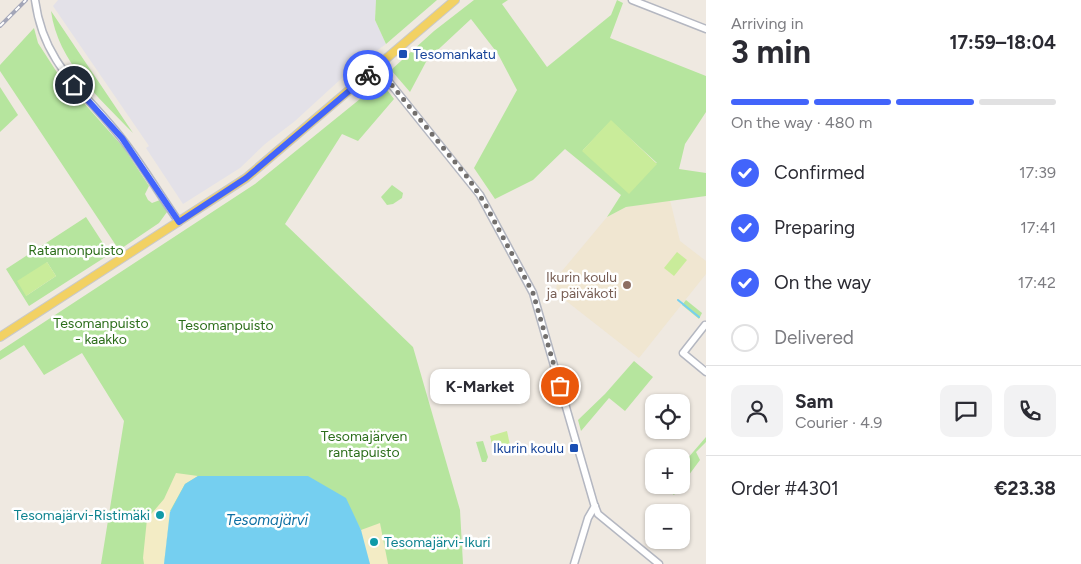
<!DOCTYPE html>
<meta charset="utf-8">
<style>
:root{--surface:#fff;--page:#f2f2f3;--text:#2b2b33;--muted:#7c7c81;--line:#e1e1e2;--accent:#4264fb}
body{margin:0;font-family:Figtree,sans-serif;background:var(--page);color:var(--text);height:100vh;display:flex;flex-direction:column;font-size:19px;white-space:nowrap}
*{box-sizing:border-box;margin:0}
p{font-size:16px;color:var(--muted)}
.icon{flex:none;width:28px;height:28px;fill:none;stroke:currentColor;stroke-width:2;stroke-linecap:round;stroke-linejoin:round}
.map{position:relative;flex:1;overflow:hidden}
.panel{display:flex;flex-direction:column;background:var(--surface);width:375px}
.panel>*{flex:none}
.tools{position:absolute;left:645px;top:394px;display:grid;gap:10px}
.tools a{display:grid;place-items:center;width:45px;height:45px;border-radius:10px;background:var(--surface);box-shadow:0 1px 4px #0004;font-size:25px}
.pin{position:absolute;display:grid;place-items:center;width:42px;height:42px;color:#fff;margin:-21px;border:2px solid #fff;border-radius:50%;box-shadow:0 1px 5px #0007}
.courier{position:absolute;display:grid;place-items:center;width:50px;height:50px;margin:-25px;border:4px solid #4264fb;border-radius:50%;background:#fff;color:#222;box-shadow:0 1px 6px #0007}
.bubble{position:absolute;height:35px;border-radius:10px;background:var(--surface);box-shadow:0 1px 4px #0004;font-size:16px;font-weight:700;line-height:35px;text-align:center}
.head em{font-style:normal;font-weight:700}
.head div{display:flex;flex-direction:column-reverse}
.head{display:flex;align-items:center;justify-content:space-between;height:85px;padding:0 25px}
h1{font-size:32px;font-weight:700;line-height:38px}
.bar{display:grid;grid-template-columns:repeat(4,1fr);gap:8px 5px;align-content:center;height:60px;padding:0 25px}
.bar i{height:6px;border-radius:4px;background:var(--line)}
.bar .active{background:var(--accent)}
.bar p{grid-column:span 4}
.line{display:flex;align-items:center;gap:12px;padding:0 25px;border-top:1px solid var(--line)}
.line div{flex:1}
.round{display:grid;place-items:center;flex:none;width:52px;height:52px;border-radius:10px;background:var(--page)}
ol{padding:0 25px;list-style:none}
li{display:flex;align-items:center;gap:15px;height:55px}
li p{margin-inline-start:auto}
li .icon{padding:5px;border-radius:50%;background:var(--accent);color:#fff;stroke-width:4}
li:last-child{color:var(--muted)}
li i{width:28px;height:28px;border:2px solid var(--line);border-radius:50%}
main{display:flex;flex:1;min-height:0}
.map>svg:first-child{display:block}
</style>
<main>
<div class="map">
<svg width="706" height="564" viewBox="0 0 706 564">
<rect width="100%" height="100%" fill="#efe9e1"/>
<polygon fill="#e3e1e8" points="58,0 376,0 375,20 386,44 354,67 295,121 265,144 240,168 183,204 146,148 149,146 53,6"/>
<polygon fill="#f0e6d1" points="670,200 680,241 706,261 706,274 639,358 556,293 557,277 607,217 626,207"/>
<g fill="#b6e59e" fill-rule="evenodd">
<polygon points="376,0 437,0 386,44 375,20"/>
<path d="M474 0H508L502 4 547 67 611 15 617 0 623 3 610 38 706 76V112L685 144 679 169 706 173V196L626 207 607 217 621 195 565 149 533 180 495 199 474 168 517 90 498 54 471 19 427 60 410 92 391 70 434 31ZM611 121 657 163 583 150Z"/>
<path d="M51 11 133 133C99 98 58 62 51 11Z"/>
<polygon points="34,28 38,43 58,74 124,148 149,186 145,194 148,200 152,203 160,200 167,212 159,223 119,250 0,71 0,65"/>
<polygon points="381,82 394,99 358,141 342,134 285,224 413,347 460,510 463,564 370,564 361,530 353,515 170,511 164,564 101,564 124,421 82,353 44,375 24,345 0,360 0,351 255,184"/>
<polygon points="0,87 18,115 0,132"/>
<polygon points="392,185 403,193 402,198 393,204 387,205 381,197"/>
<path d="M86 217 110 254 29 306 6 269ZM47 262 56 276 26 296Z"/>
<polygon points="686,300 702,313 699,319 682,305"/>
<polygon points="634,361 653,377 625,411 609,398 581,431 578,420 605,394"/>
<polygon points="706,437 706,442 696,452 700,460 674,495 663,486 664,485 681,485 681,466"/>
<polygon points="483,441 488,457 486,462 482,462 476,442"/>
</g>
<g fill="#f3ecc5">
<polygon points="176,473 198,476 185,484 170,511 164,564 144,564 143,558 147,519 164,499"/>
<polygon points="380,523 388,564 369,564 361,530"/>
</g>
<g fill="#c9ec9a">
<polygon points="611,120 657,164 629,194 582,151"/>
<polygon points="677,252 687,260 674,276 664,268"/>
<polygon points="47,262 56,276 26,296 17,281"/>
<polygon points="507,431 510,445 493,449 490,436"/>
</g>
<polygon fill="#75cff0" points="198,476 308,476 346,498 361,530 370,564 164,564 170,512 185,484"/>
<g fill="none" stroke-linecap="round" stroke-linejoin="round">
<polyline stroke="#75cff0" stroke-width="2" points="678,300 699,317"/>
<g stroke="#b4b7c1" stroke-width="9">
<g id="minor">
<path d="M35 0C44 67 85 91 123 140 143 166 160 195 179 222"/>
<polyline points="632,0 706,29"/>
<polyline points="377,67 480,195 533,293 594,504 598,514 659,564"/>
<polyline points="705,325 683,353 706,372"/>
<polyline points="574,564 588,518 595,506"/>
</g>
</g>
<g stroke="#c9c9c9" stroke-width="10">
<polyline id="major" points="0,337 246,178 455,0"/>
</g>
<use href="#minor" stroke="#fff" stroke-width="6"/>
<use href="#major" stroke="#f2d163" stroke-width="8"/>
<g stroke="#a3a6b8" stroke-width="4">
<polyline id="rail" points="0,26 26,0"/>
</g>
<use href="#rail" stroke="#fff" stroke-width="2" stroke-dasharray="5.5" stroke-linecap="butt"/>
</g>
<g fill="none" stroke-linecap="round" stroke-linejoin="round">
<polyline stroke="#726f6d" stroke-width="5" stroke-dasharray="0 9" points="368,75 377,67 468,178 484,202 533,293 560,386"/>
<polyline stroke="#4264fb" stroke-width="6" points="74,85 122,138 179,222 246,178 368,75"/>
</g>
<g fill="#1a4fb4" stroke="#fff" stroke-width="2">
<rect x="398" y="49" width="10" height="10" rx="2.5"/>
<rect x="569" y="443" width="10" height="10" rx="2.5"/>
</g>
<circle fill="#8d6e63" stroke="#fff" stroke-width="2" cx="627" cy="285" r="5"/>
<g fill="#0f9aa8" stroke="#fff" stroke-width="2">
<circle cx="160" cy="515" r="5"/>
<circle cx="374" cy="542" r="5"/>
</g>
<g text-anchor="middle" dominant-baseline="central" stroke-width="5" stroke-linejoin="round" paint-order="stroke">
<g font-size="14" fill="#164399" stroke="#fff" text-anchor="start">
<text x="413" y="54">Tesomankatu</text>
<text x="564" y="448" text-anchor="end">Ikurin koulu</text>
</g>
<g font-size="14" fill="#2c6e1b" stroke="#fff">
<text x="76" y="250">Ratamonpuisto</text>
<text x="101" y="323">Tesomanpuisto<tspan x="101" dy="16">- kaakko</tspan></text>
<text x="226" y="325">Tesomanpuisto</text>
<text x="364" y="436">Tesomajärven<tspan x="364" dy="16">rantapuisto</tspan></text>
</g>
<g font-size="14" fill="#785e54" stroke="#fff" text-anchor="end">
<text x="617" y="277">Ikurin koulu<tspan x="617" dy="16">ja päiväkoti</tspan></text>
</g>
<g font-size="14" fill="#0d838f" stroke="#fff" text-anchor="end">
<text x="150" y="515">Tesomajärvi-Ristimäki</text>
<text x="384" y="542" text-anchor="start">Tesomajärvi-Ikuri</text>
</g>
<g font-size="15" font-style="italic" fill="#0d6fa3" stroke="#fff">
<text x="267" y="520">Tesomajärvi</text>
</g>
</g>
</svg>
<div class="tools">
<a><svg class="icon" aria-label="locate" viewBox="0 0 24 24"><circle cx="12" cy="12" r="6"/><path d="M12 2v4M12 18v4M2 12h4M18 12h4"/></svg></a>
<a>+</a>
<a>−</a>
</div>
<div class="pin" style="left:560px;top:386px;background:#ea580c"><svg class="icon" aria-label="bag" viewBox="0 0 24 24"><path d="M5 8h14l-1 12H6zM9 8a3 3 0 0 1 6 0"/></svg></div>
<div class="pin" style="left:74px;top:85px;background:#1f2937"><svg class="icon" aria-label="home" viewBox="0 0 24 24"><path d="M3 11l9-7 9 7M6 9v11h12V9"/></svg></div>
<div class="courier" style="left:368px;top:75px"><svg class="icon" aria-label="bike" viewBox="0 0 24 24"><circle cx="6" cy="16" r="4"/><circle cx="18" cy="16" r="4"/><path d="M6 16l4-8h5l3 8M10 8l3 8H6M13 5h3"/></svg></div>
<div class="bubble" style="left:430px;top:369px;width:100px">K-Market</div>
</div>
<section class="panel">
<div class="head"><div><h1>3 min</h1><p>Arriving in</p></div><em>17:59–18:04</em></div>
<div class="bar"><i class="active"></i><i class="active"></i><i class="active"></i><i></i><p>On the way · 480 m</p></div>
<ol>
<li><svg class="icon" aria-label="check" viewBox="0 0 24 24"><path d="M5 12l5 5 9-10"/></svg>Confirmed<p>17:39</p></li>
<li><svg class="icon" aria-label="check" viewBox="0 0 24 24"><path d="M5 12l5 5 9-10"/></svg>Preparing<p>17:41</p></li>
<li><svg class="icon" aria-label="check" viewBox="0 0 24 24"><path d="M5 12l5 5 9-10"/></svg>On the way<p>17:42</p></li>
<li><i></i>Delivered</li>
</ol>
<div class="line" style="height:90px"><a class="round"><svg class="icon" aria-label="person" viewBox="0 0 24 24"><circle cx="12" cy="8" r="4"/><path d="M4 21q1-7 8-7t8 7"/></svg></a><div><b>Sam</b><p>Courier · 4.9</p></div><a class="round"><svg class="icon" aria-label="chat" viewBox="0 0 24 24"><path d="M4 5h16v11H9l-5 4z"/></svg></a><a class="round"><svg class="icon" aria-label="phone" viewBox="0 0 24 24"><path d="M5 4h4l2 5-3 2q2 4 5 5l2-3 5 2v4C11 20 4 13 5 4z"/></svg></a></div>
<div class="line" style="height:65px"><div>Order #4301</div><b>€23.38</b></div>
</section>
</main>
